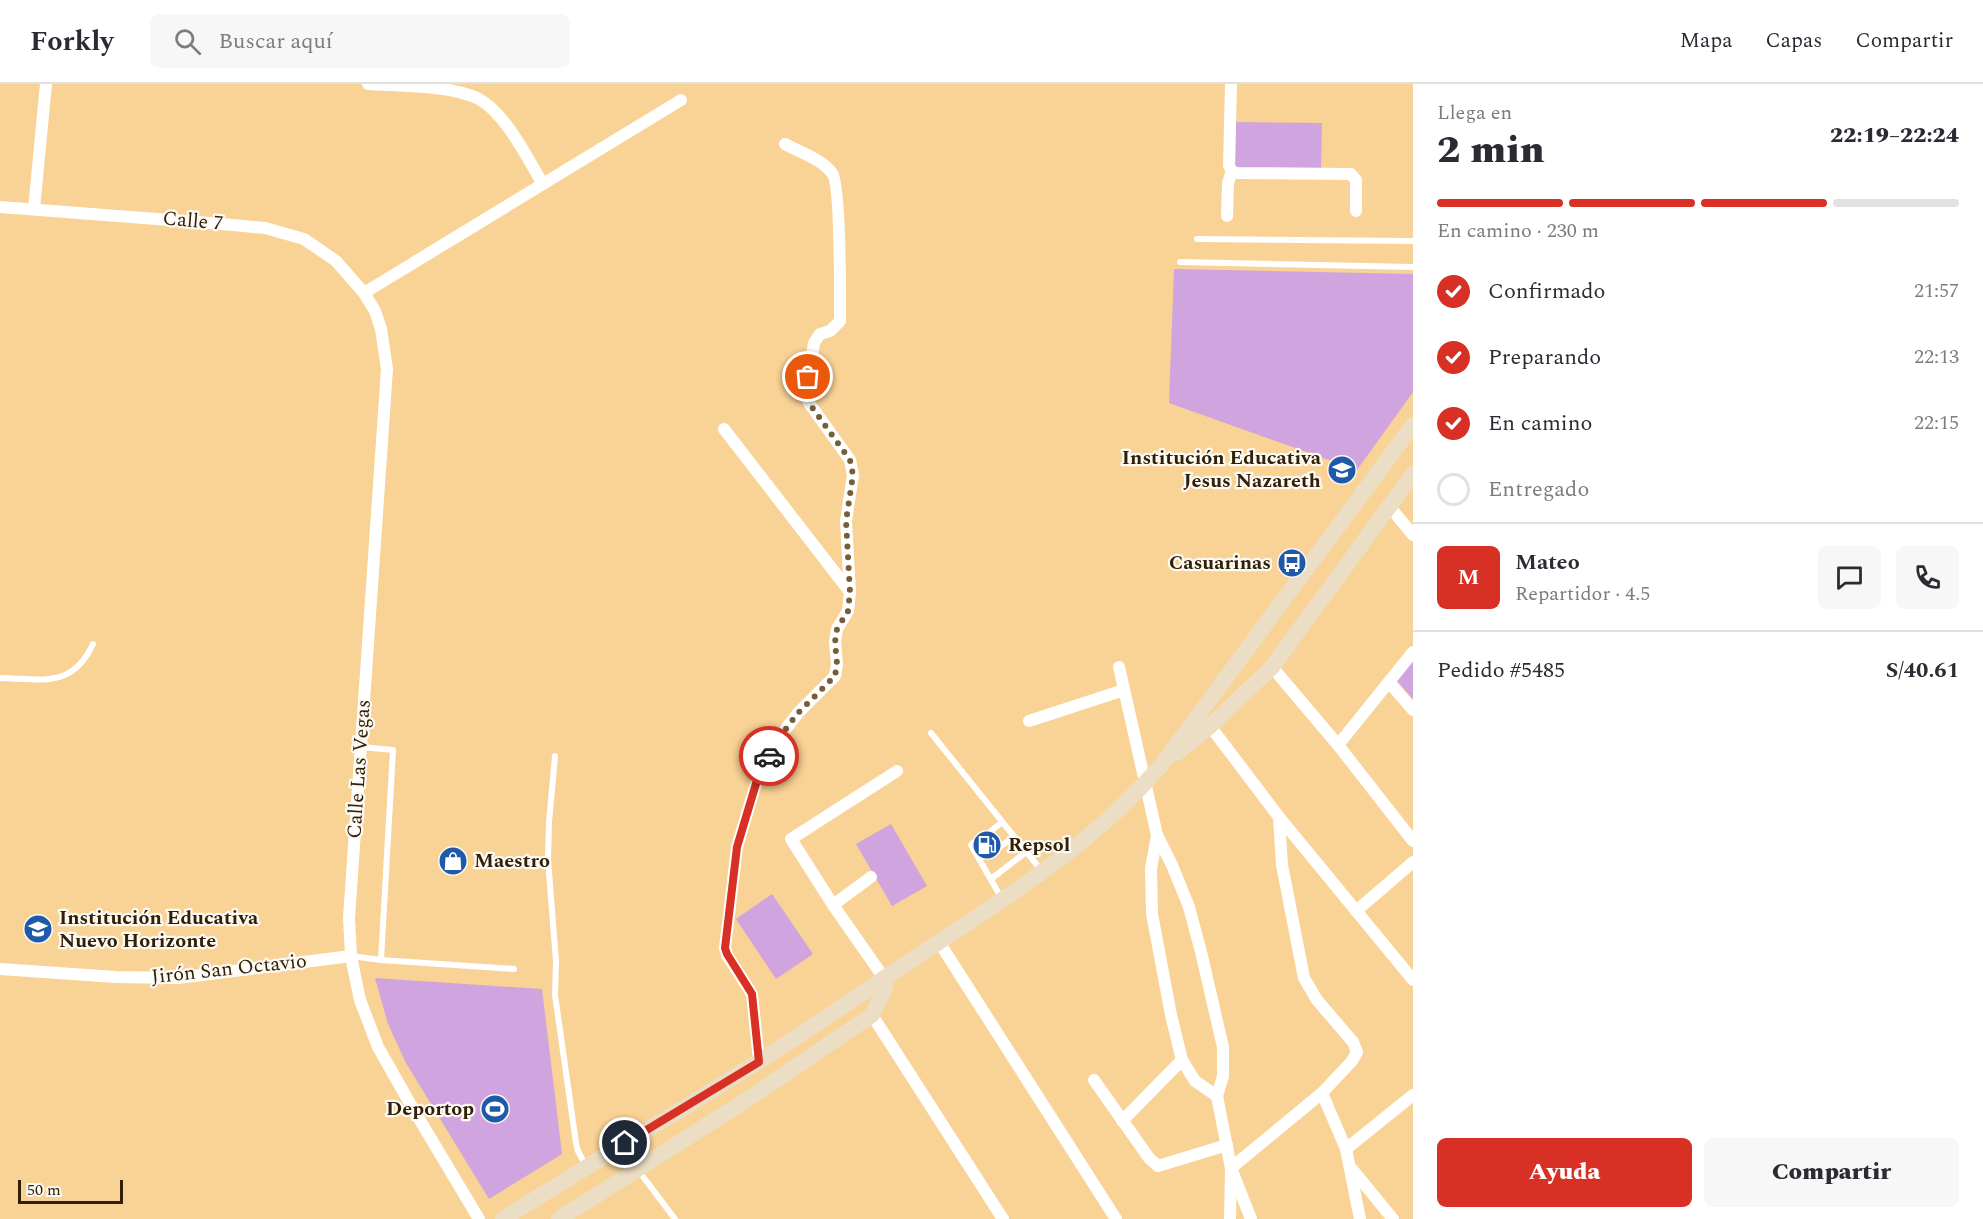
<!DOCTYPE html>
<html lang="es">
<meta charset="utf-8">
<style>
:root{--surface:#fff;--page:#f7f7f7;--text:#2b2b33;--muted:#7c7c81;--line:#e1e1e2;--accent:#d93025}
body{margin:0;font-family:Spectral,serif;background:var(--page);color:var(--text);height:100vh;display:flex;flex-direction:column;font-size:22px;white-space:nowrap}
*{box-sizing:border-box;margin:0}
p{font-size:20px;color:var(--muted)}
.icon{flex:none;width:33px;height:33px;fill:none;stroke:currentColor;stroke-width:2;stroke-linecap:round;stroke-linejoin:round}
.map{position:relative;flex:1;overflow:hidden}
.details{display:flex;flex-direction:column;background:var(--surface);width:570px}
.details>*{flex:none}
.scale{position:absolute;left:18px;bottom:15px;width:105px;box-sizing:border-box;padding-left:6px;border:3px solid #2f2007;border-top:0;font-size:16px;line-height:21px;white-space:nowrap;color:#2f2007;-webkit-text-stroke:4px #fdf9f3;paint-order:stroke}
.pin{position:absolute;display:grid;place-items:center;width:51px;height:51px;color:#fff;margin:-26px;border:3px solid #fff;border-radius:50%;box-shadow:0 2px 6px #0007}
.courier{position:absolute;display:grid;place-items:center;width:60px;height:60px;margin:-30px;border:4px solid #d93025;border-radius:50%;background:#fff;color:#222;box-shadow:0 2px 8px #0007}
.summary em{font-style:normal;font-weight:800}
.summary div{display:flex;flex-direction:column-reverse}
.summary{display:flex;align-items:center;justify-content:space-between;height:102px;padding:0 24px}
h1{font-size:39px;font-weight:800;line-height:45px}
.bar{display:grid;grid-template-columns:repeat(4,1fr);gap:9px 6px;align-content:center;height:72px;padding:0 24px}
.bar i{height:8px;border-radius:4px;background:var(--line)}
.bar .on{background:var(--accent)}
.bar p{grid-column:span 4}
.line{display:flex;align-items:center;gap:15px;padding:0 24px;border-top:2px solid var(--line)}
.line div{flex:1}
.round{display:grid;place-items:center;flex:none;width:63px;height:63px;border-radius:9px;background:var(--page)}
ol{padding:0 24px;list-style:none}
li{display:flex;align-items:center;gap:18px;height:66px}
li p{margin-inline-start:auto}
li .icon{padding:6px;border-radius:50%;background:var(--accent);color:#fff;stroke-width:4}
li:last-child{color:var(--muted)}
li i{width:33px;height:33px;border:3px solid var(--line);border-radius:50%}
.cta{display:flex;gap:12px;margin-top:auto;padding:12px 24px}
.cta a{flex:1;height:69px;border-radius:9px;background:var(--accent);color:#fff;font-size:24px;font-weight:800;line-height:69px;text-align:center}
.cta a+a{background:var(--page);color:var(--text)}
header{display:flex;align-items:center;gap:36px;box-sizing:border-box;height:84px;padding:0 30px;background:var(--surface);border-bottom:2px solid var(--line)}
header strong{font-size:28px}
nav{display:flex;gap:33px;margin-inline-start:auto;font-size:21px}
.search{width:420px;height:54px;background:var(--page);display:flex;align-items:center;gap:15px;box-sizing:border-box;padding:0 21px;border-radius:9px;color:var(--muted);font-size:22px}
main{display:flex;flex:1;min-height:0}
.map>svg:first-child{display:block}
</style>
<header>
<strong>Forkly</strong>
<div class="search"><svg class="icon" aria-label="search" viewBox="0 0 24 24"><circle cx="10" cy="10" r="6"/><path d="M15 15l6 6"/></svg>Buscar aquí</div>
<nav><a>Mapa</a><a>Capas</a><a>Compartir</a></nav>
</header>
<main>
<div class="map">
<svg width="1413" height="1135" viewBox="0 0 1413 1135">
<rect width="100%" height="100%" fill="#f9d295"/>
<g fill="#d0a4de">
<polygon points="1236,38 1322,39 1321,86 1235,85"/>
<polygon points="1174,185 1413,190 1413,308 1357,386 1169,319"/>
<polygon points="1413,577 1413,615 1397,597"/>
<polygon points="891,740 927,802 892,822 856,760"/>
<polygon points="772,810 813,870 776,895 736,835"/>
<polygon points="375,894 542,905 562,1070 489,1115 406,979 388,940"/>
</g>
<g fill="none" stroke-linecap="round" stroke-linejoin="round">
<g stroke="#fff" stroke-width="6">
<polyline points="1197,155 1413,157"/>
<polyline points="1180,178 1413,183"/>
<path d="M0 594C42 595 72 605 93 560"/>
<polyline points="931,649 1041,786"/>
<polyline points="361,663 393,666 381,876"/>
<polyline points="555,672 549,738 548,776 556,877 555,911 576,1059 578,1067 586,1082"/>
<polyline points="991,747 1002,738"/>
<polyline points="973,759 971,761 1002,815"/>
<polyline points="1001,762 1014,753"/>
<polyline points="991,795 1026,768"/>
<polyline points="351,872 381,876 514,885"/>
<polyline points="638,1086 675,1135"/>
</g>
<g stroke="#fff" stroke-width="12">
<path d="M368 0C399 2 452 1 479 15 506 30 527 74 543 100"/>
<polyline points="1231,0 1229,82 1232,87 1236,89 1351,90 1356,96 1356,127"/>
<polyline points="0,123 222,140 265,144 304,155 336,177 364,209 375,227 381,245 387,285 349,834 351,872 355,892 360,916 378,963 412,1023 479,1135"/>
<polyline points="34,125 46,0"/>
<polyline points="1227,132 1228,99 1232,87"/>
<polyline points="364,209 681,16"/>
<polyline points="724,345 850,508"/>
<polyline points="1389,422 1413,451"/>
<polyline points="1119,583 1157,751 1172,781 1189,823 1201,868 1223,963 1223,992 1217,1012 1231,1084 1251,1135"/>
<polyline points="1272,583 1338,661 1413,757"/>
<polyline points="1389,598 1413,626"/>
<polyline points="1029,637 1124,606"/>
<polyline points="1210,642 1279,733 1413,896"/>
<polyline points="1338,661 1413,568"/>
<polyline points="1157,751 1151,785 1152,830 1171,931 1182,976 1195,997 1217,1012"/>
<polyline points="833,821 871,793"/>
<polyline points="1356,827 1413,778"/>
<polyline points="939,858 1116,1135"/>
<polyline points="0,885 116,893 178,894 351,872"/>
<polyline points="884,894 833,821 791,755 897,687"/>
<polyline points="872,931 1003,1135"/>
<path d="M759 977 752 910 727 871 725 864 737 763 758 693 775 659 798 629 835 592 837 580 835 558 837 545 848 527 850 508 846 437 853 391 850 376 809 319 806 310 814 259 820 250 830 247 840 237C840 215 841 100 832 89 822 75 799 68 785 60"/>
<polyline points="1094,996 1149,1074 1158,1082 1227,1061"/>
<polyline points="1322,1009 1346,1065 1360,1135"/>
<polyline points="1122,1037 1182,976"/>
<polyline points="1346,1065 1413,1011"/>
<polyline points="1352,1085 1393,1135"/>
<polyline points="1230,1135 1231,1084 1322,1009 1352,977 1357,968 1353,958 1317,916 1304,894 1282,781 1279,733"/>
</g>
<g stroke="#ecdec4" stroke-width="16">
<polyline points="1177,669 1210,642 1272,583 1413,390"/>
<path d="M503 1135C587 1082 673 1031 758 978 810 945 861 910 913 875 1001 817 1093 761 1162 680L1413 341"/>
<polyline points="559,1135 745,1017 872,931 885,905 884,894"/>
</g>
</g>
<g fill="none" stroke-linecap="round" stroke-linejoin="round">
<polyline stroke="#765e39" stroke-width="6" stroke-dasharray="0 10.8" points="769,672 775,659 798,629 835,592 837,580 835,558 837,545 848,527 850,508 846,437 853,391 850,376 809,319 806,310 808,293"/>
<polyline stroke="#d93025" stroke-width="8" points="625,1059 759,978 752,910 727,870 725,864 737,763 758,693 769,672"/>
</g>
<defs>
<g id="school-disc" transform="scale(1.5)"><circle r="9.5" fill="#1e59aa" stroke="#fdf9f3"/><path d="M0-5L7-2L0 1L-7-2ZM-4 1L0 2.5L4 1V4Q0 6-4 4Z" fill="#fff"/></g>
<g id="bus-disc" transform="scale(1.5)"><circle r="9.5" fill="#1e59aa" stroke="#fdf9f3"/><path d="M-5-6H5V4H4V6H2V4H-2V6H-4V4H-5ZM-3.5-4V0h7V-4ZM-3.5 1.2v1.5H-2V1.2ZM2 1.2v1.5H3.5V1.2Z" fill="#fff"/></g>
<g id="fuel-disc" transform="scale(1.5)"><circle r="9.5" fill="#1e59aa" stroke="#fdf9f3"/><path d="M-5.5-6h7V0h2V4h1.3V-2.5L3-4.5l.8-.8L6-3V5H2.5V1h-1V6h-7ZM-4.2-4.7v3.2H.2V-4.7Z" fill="#fff"/></g>
<g id="shop-disc" transform="scale(1.5)"><circle r="9.5" fill="#1e59aa" stroke="#fdf9f3"/><path d="M-5-2.5h2.3a2.7 3.5 0 0 1 5.4 0H5L5.5 6h-11ZM-1.5-2.5h3a1.5 2.3 0 0 0-3 0Z" fill="#fff"/></g>
<g id="stadium-disc" transform="scale(1.5)"><circle r="9.5" fill="#1e59aa" stroke="#fdf9f3"/><path d="M0-5a6.5 5 0 1 0 0 10a6.5 5 0 1 0 0-10ZM-3.5-1.8h7v3.6h-7Z" fill="#fff"/></g>
</defs>
<g fill-rule="evenodd">
<use href="#school-disc" x="1342" y="386"/>
<use href="#bus-disc" x="1292" y="479"/>
<use href="#fuel-disc" x="987" y="761"/>
<use href="#shop-disc" x="453" y="777"/>
<use href="#school-disc" x="38" y="845"/>
<use href="#stadium-disc" x="495" y="1025"/>
</g>
<g text-anchor="middle" dominant-baseline="central" stroke-width="4.5" stroke-linejoin="round" paint-order="stroke">
<g font-size="20" fill="#2f2007" stroke="#fdf9f3">
<text transform="translate(193 137) rotate(5)">Calle 7</text>
<text transform="translate(359 685) rotate(-86)">Calle Las Vegas</text>
<text transform="translate(229 885) rotate(-6)">Jirón San Octavio</text>
</g>
<g font-size="20" font-weight="bold" fill="#2f2007" stroke="#fdf9f3" text-anchor="end">
<text x="1321" y="374">Institución Educativa<tspan x="1321" dy="23">Jesus Nazareth</tspan></text>
<text x="1271" y="479">Casuarinas</text>
<text x="1008" y="761" text-anchor="start">Repsol</text>
<text x="474" y="777" text-anchor="start">Maestro</text>
<text x="59" y="834" text-anchor="start">Institución Educativa<tspan x="59" dy="23">Nuevo Horizonte</tspan></text>
<text x="474" y="1025">Deportop</text>
</g>
</g>
</svg>
<div class="scale">50 m</div>
<div class="pin" style="left:808px;top:293px;background:#ea580c"><svg class="icon" aria-label="bag" viewBox="0 0 24 24"><path d="M5 8h14l-1 12H6zM9 8a3 3 0 0 1 6 0"/></svg></div>
<div class="pin" style="left:625px;top:1059px;background:#1f2937"><svg class="icon" aria-label="home" viewBox="0 0 24 24"><path d="M3 11l9-7 9 7M6 9v11h12V9"/></svg></div>
<div class="courier" style="left:769px;top:672px"><svg class="icon" aria-label="car" viewBox="0 0 24 24"><path d="M5 17H2v-5l4-1 3-4h7l3 4 3 1v5h-3M9 17h6M6 11h13"/><circle cx="7" cy="17" r="2"/><circle cx="17" cy="17" r="2"/></svg></div>
</div>
<section class="details">
<div class="summary"><div><h1>2 min</h1><p>Llega en</p></div><em>22:19–22:24</em></div>
<div class="bar"><i class="on"></i><i class="on"></i><i class="on"></i><i></i><p>En camino · 230 m</p></div>
<ol>
<li><svg class="icon" aria-label="check" viewBox="0 0 24 24"><path d="M5 12l5 5 9-10"/></svg>Confirmado<p>21:57</p></li>
<li><svg class="icon" aria-label="check" viewBox="0 0 24 24"><path d="M5 12l5 5 9-10"/></svg>Preparando<p>22:13</p></li>
<li><svg class="icon" aria-label="check" viewBox="0 0 24 24"><path d="M5 12l5 5 9-10"/></svg>En camino<p>22:15</p></li>
<li><i></i>Entregado</li>
</ol>
<div class="line" style="height:108px"><b class="round" style="background:var(--accent);color:#fff">M</b><div><b>Mateo</b><p>Repartidor · 4.5</p></div><a class="round"><svg class="icon" aria-label="chat" viewBox="0 0 24 24"><path d="M4 5h16v11H9l-5 4z"/></svg></a><a class="round"><svg class="icon" aria-label="phone" viewBox="0 0 24 24"><path d="M5 4h4l2 5-3 2q2 4 5 5l2-3 5 2v4C11 20 4 13 5 4z"/></svg></a></div>
<div class="line" style="height:78px"><div>Pedido #5485</div><b>S/40.61</b></div>
<div class="cta"><a>Ayuda</a><a>Compartir</a></div>
</section>
</main>
